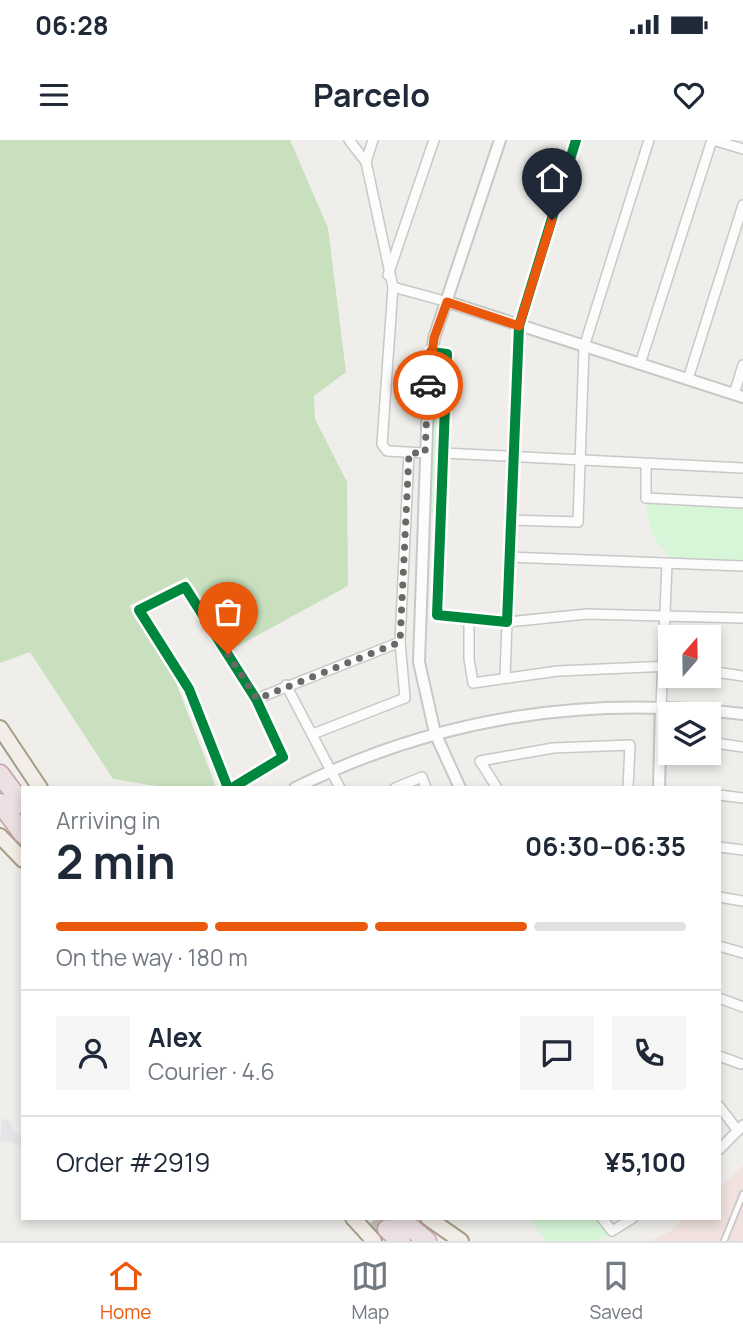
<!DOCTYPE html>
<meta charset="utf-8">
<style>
:root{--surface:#fff;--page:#f6f6f7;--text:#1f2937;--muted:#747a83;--line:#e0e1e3;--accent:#ea580c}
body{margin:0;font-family:Manrope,sans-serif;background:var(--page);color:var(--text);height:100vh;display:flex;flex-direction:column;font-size:26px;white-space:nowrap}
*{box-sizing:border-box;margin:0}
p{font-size:23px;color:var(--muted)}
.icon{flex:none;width:38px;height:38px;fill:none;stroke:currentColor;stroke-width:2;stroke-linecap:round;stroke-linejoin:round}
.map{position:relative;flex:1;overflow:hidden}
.drawer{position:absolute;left:21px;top:646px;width:700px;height:434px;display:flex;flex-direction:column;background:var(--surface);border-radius:0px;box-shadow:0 4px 10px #0003}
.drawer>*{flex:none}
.needle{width:46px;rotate:20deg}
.tools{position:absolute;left:658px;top:485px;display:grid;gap:14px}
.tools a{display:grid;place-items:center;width:63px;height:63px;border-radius:0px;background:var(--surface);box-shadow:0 4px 10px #0003;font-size:35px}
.pin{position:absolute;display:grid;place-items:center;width:60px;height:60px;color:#fff;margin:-72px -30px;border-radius:50% 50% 50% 0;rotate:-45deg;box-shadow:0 0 7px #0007}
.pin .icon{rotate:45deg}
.courier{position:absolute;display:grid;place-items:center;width:70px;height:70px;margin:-35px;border:5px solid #ea580c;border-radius:50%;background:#fff;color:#222;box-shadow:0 2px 9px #0007}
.headline em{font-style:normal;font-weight:700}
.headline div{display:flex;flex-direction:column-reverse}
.headline{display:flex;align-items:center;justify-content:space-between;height:119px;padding:0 35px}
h1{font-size:46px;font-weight:700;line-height:52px}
.bar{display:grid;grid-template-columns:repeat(4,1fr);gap:10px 7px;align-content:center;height:84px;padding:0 35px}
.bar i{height:9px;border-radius:5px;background:var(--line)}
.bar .selected{background:var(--accent)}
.bar p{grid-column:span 4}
.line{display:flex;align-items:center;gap:18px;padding:0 35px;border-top:2px solid var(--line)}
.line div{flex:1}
.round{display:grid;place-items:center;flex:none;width:74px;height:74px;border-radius:0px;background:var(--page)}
.status{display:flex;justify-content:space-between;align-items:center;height:49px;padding:0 35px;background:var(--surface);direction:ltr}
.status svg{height:19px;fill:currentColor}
header{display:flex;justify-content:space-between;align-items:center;height:91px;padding:0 35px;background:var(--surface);font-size:32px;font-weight:700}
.tabs{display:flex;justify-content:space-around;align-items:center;height:98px;border-top:2px solid var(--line);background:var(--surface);font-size:19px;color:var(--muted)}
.tabs a{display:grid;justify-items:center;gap:4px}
.tabs .selected{color:var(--accent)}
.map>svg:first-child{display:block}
</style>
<div class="status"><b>06:28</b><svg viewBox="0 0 49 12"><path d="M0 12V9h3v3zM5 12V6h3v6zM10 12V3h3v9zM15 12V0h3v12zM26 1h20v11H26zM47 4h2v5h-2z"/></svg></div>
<header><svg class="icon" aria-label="menu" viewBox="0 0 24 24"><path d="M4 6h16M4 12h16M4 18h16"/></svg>Parcelo<svg class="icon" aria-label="heart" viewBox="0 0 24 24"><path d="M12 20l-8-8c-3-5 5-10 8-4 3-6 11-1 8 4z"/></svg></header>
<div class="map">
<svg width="743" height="1101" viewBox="0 0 743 1101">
<rect width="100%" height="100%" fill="#efeeea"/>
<polygon fill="#f1e2df" points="743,1026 743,1101 650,1101 671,1091 685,1078 719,1078 719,1047"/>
<polygon fill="#c8e0be" points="0,0 290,0 328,88 346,232 314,256 315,279 347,342 348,446 236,507 187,437 129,466 174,537 216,647 163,647 113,639 30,512 0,523"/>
<g fill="#d7f6d8">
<polygon points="439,216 443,218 437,371 433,374 428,371 434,218"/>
<path d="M647 363 743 367V420L672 419C654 401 646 388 647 363Z"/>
<polygon points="529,1078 596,1078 609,1095 596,1101 546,1101"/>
</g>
<polygon fill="#e5e4e9" points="2,978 11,982 14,993 23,997 23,1007 8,1001 0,1002"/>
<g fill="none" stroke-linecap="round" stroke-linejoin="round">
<polyline stroke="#c6c5c2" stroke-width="18" stroke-dasharray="18 9" stroke-linecap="butt" points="376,1078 387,1089"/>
<g stroke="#c8c8c6" stroke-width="8">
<polyline id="service" points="724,1101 743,1054"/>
</g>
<g stroke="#c8c8c6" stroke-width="12">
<g id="minor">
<polyline points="349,0 366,22 393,147 382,304 387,311 425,313"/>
<polyline points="713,0 743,9"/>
<polyline points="366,22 373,0"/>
<polyline points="388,135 434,0"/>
<polyline points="393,147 448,162"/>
<polyline points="431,212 447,214 437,475 507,482 519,186 576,0"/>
<polyline points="640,224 712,0"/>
<polyline points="688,239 743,65"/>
<polyline points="734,254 743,225"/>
<polyline points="443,313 743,328"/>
<polyline points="646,324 646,358 743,363"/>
<polyline points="510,380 578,382 584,207 649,0"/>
<polyline points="508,417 743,426"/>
<polyline points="469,478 469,519 473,543 558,531 670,526"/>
<polyline points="709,531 743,536"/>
<polyline points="505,537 507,482 587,474 743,478"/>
<polyline points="286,545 340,648"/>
<polyline points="256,559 400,502"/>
<polyline points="661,567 667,424"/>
<polyline points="313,594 405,558 400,502 409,313"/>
<polyline points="709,602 743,607"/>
<polyline points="228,648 189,549 139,470 185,447 256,559 283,617 232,648"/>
<polyline points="395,648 422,637 426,648"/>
<polyline points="497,648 480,621 553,608 630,605 628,648"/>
<polyline points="719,655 743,658"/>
<polyline points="719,707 743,710"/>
<polyline points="719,757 743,761"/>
<polyline points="719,806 743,813"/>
<polyline points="719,858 743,867"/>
<polyline points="719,916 741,924"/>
<polyline points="719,966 738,991"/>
<polyline points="719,1010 743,985"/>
<polyline points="602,1078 612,1091 633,1078"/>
</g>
</g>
<g stroke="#c8c8c6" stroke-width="14">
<g id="tertiary">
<polyline points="448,162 743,257"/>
<path d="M295 648C439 577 585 555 743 574"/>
<polyline points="460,648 435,593 419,522 429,232 434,198 500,0"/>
<polyline points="659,648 661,567"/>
</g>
</g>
<g stroke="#a69d85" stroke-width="18">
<g id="primary">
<polyline points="0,588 40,648"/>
<polyline points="0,696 23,720"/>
<polyline points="353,1078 374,1101"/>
<polyline points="428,1078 461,1101"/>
</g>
</g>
<g stroke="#c79faa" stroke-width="21">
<g id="motorway">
<polyline points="0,634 23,665"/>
<polyline points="0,663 23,694"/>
<polyline points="399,1078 427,1101"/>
<polyline points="387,1089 401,1101"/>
</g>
</g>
<use href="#service" stroke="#fdfcfc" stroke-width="4.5"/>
<use href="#minor" stroke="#fdfcfc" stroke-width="9"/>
<use href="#tertiary" stroke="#fdfcfc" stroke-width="10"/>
<use href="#primary" stroke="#f2ede6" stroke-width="14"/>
<use href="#motorway" stroke="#ece0e2" stroke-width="18"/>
<g stroke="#fff" stroke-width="15">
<g id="cycleway">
<polyline points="431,212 447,214 437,475 507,482 519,186 576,0"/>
<polyline points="228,648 189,549 139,470 185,447 256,559 283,617 232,648"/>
</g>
</g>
<use href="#cycleway" stroke="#00873e" stroke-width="10"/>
</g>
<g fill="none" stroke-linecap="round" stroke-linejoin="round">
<polyline stroke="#696967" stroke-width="7" stroke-dasharray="0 12.6" points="228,514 257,559 400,502 409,313 425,313 428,245"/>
<polyline stroke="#ea580c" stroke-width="9" points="428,245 434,198 447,162 519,186 552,80"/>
</g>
</svg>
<div class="tools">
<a><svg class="needle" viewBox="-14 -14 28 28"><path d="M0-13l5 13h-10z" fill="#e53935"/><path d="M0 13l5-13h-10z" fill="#747a83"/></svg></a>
<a><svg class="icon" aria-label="layers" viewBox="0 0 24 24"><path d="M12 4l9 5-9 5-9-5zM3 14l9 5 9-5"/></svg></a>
</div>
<div class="pin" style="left:228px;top:514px;background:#ea580c"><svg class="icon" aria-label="bag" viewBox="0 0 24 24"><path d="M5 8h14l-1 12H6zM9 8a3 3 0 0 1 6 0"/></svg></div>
<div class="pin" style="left:552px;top:80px;background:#1f2937"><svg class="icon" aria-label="home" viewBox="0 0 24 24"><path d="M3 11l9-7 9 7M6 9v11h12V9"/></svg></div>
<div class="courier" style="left:428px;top:245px"><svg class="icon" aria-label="car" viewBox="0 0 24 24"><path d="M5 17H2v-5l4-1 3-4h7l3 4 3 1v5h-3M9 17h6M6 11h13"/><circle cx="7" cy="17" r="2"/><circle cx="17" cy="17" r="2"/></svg></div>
<section class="drawer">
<div class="headline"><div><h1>2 min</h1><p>Arriving in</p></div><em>06:30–06:35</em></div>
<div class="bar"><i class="selected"></i><i class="selected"></i><i class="selected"></i><i></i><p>On the way · 180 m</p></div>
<div class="line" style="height:126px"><a class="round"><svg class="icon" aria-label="person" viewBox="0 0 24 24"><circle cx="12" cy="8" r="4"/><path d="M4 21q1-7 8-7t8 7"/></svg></a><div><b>Alex</b><p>Courier · 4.6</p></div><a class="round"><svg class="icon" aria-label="chat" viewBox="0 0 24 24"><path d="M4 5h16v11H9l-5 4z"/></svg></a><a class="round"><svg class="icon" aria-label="phone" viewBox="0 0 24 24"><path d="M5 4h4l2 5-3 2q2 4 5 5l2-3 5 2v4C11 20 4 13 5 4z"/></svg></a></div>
<div class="line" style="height:91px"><div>Order #2919</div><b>¥5,100</b></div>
</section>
</div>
<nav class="tabs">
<a class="selected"><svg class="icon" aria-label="home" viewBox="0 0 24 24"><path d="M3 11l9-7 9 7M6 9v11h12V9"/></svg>Home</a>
<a><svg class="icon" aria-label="map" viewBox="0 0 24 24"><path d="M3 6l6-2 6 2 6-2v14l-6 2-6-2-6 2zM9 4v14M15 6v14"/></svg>Map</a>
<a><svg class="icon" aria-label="saved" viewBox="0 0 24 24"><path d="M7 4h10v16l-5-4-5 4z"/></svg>Saved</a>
</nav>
